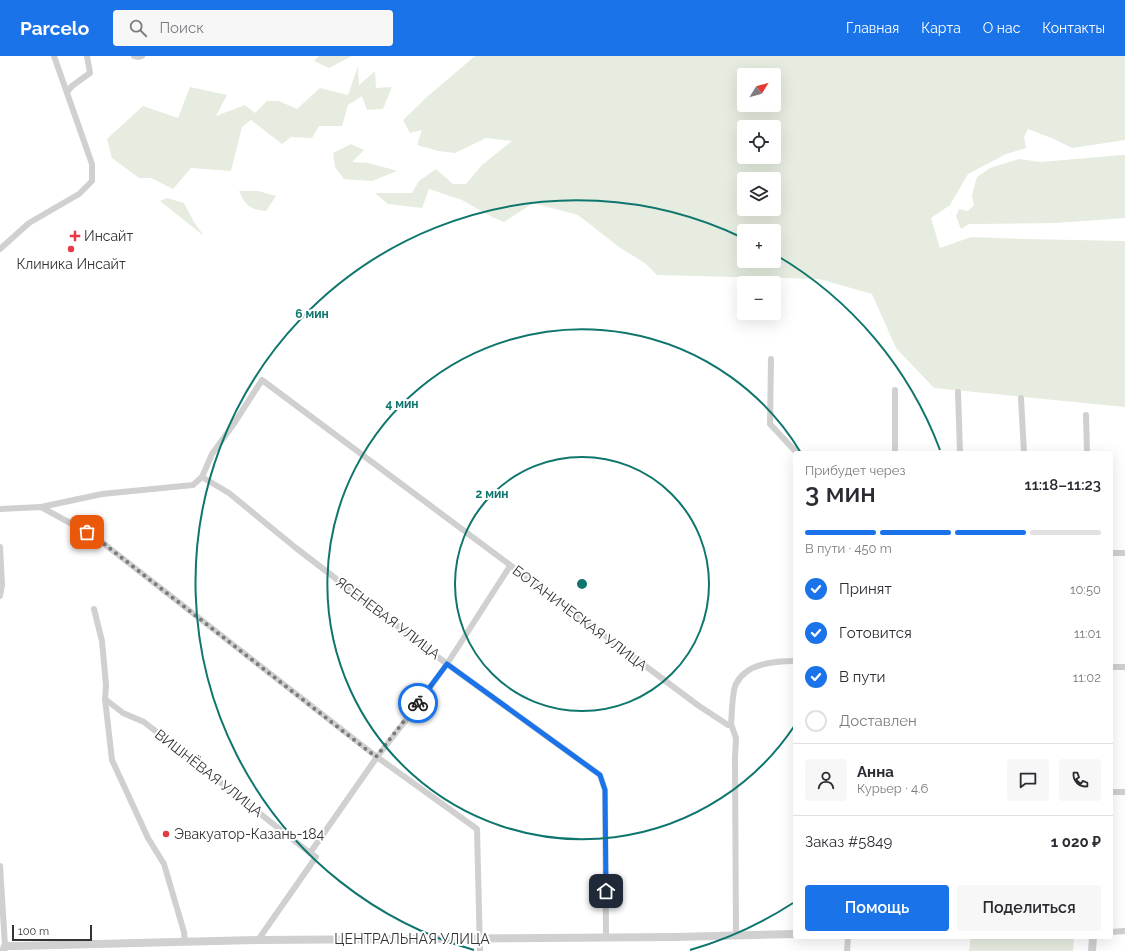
<!DOCTYPE html>
<html lang="ru">
<meta charset="utf-8">
<style>
:root{--surface:#fff;--page:#f7f7f7;--text:#2b2b33;--muted:#7c7c81;--line:#e1e1e2;--accent:#1a73e8}
body{margin:0;font-family:Raleway,sans-serif;background:var(--page);color:var(--text);height:100vh;display:flex;flex-direction:column;font-size:15px;white-space:nowrap}
*{box-sizing:border-box;margin:0}
p{font-size:13px;color:var(--muted)}
.icon{flex:none;width:22px;height:22px;fill:none;stroke:currentColor;stroke-width:2;stroke-linecap:round;stroke-linejoin:round}
.map{position:relative;flex:1;overflow:hidden}
.drawer{position:absolute;left:793px;top:395px;width:320px;height:488px;display:flex;flex-direction:column;background:var(--surface);border-radius:4px;box-shadow:0 4px 16px #0002}
.drawer>*{flex:none}
.needle{width:26px;rotate:53deg}
.tools{position:absolute;left:737px;top:12px;display:grid;gap:8px}
.tools a{display:grid;place-items:center;width:44px;height:44px;border-radius:4px;background:var(--surface);box-shadow:0 4px 16px #0002;font-size:20px}
.scale{position:absolute;left:12px;bottom:10px;width:80px;box-sizing:border-box;padding-left:4px;border:2px solid #333;border-top:0;font-size:11px;line-height:14px;white-space:nowrap;color:#333;-webkit-text-stroke:3px #fff;paint-order:stroke}
.pin{position:absolute;display:grid;place-items:center;width:34px;height:34px;color:#fff;margin:-17px;border-radius:8px;box-shadow:0 2px 6px #0006}
.courier{position:absolute;display:grid;place-items:center;width:40px;height:40px;margin:-20px;border:3px solid #1a73e8;border-radius:50%;background:#fff;color:#222;box-shadow:0 1px 5px #0007}
.head em{font-style:normal;font-weight:600}
.head div{display:flex;flex-direction:column-reverse}
.head{display:flex;align-items:center;justify-content:space-between;height:68px;padding:0 12px}
h1{font-size:26px;font-weight:600;line-height:30px}
.bar{display:grid;grid-template-columns:repeat(4,1fr);gap:6px 4px;align-content:center;height:48px;padding:0 12px}
.bar i{height:5px;border-radius:3px;background:var(--line)}
.bar .active{background:var(--accent)}
.bar p{grid-column:span 4}
.line{display:flex;align-items:center;gap:10px;padding:0 12px;border-top:1px solid var(--line)}
.line div{flex:1}
.round{display:grid;place-items:center;flex:none;width:42px;height:42px;border-radius:4px;background:var(--page)}
ol{padding:0 12px;list-style:none}
li{display:flex;align-items:center;gap:12px;height:44px}
li p{margin-inline-start:auto}
li .icon{padding:4px;border-radius:50%;background:var(--accent);color:#fff;stroke-width:4}
li:last-child{color:var(--muted)}
li i{width:22px;height:22px;border:2px solid var(--line);border-radius:50%}
.button{display:flex;gap:8px;margin-top:auto;padding:8px 12px}
.button a{flex:1;height:46px;border-radius:4px;background:var(--accent);color:#fff;font-size:16px;font-weight:600;line-height:46px;text-align:center}
.button a+a{background:var(--page);color:var(--text)}
header{display:flex;align-items:center;gap:24px;box-sizing:border-box;height:56px;padding:0 20px;background:var(--accent);color:#fff}
header strong{font-size:19px}
nav{display:flex;gap:22px;margin-inline-start:auto;font-size:14px}
.search{width:280px;height:36px;background:var(--page);display:flex;align-items:center;gap:10px;box-sizing:border-box;padding:0 14px;border-radius:4px;color:var(--muted);font-size:15px}
.map>svg:first-child{display:block}
</style>
<header>
<strong>Parcelo</strong>
<div class="search"><svg class="icon" aria-label="search" viewBox="0 0 24 24"><circle cx="10" cy="10" r="6"/><path d="M15 15l6 6"/></svg>Поиск</div>
<nav><a>Главная</a><a>Карта</a><a>О нас</a><a>Контакты</a></nav>
</header>
<div class="map">
<svg width="1125" height="895" viewBox="0 0 1125 895">
<rect width="100%" height="100%" fill="#fff"/>
<g fill="#e6ecdf" fill-rule="evenodd">
<polygon points="319,0 352,0 329,12 314,5"/>
<path d="M475 0H1125V84L1072 92 1054 83 1028 73 1024 81 1026 92 1006 98 968 118 950 149 931 162 940 192 971 181 1026 183 1125 185V351L934 332 896 292 872 238 819 223 657 219 646 208 619 191 578 159 533 147 504 166 492 161 462 144 429 133 422 152 388 148 375 137H412L419 125 436 113 453 128H466L482 109 512 85 486 82 455 97 438 95 417 89 422 74 410 77 403 64 428 40ZM744 19H774V49H744ZM744 71H774V101H744ZM744 123H774V153H744ZM744 175H774V205H744Z"/>
<polygon points="358,10 359,29 375,15 376,32 392,31 383,53 367,54 362,40 348,49 342,70 319,70 312,82 291,81 282,88 251,64 242,71 231,115 191,112 173,133 151,122 139,122 112,102 107,83 143,50 178,62 190,31 227,39 216,60 245,49 255,57 267,45 279,45 297,53 320,32 348,39"/>
<polygon points="351,88 364,94 352,106 369,107 397,115 372,125 344,123 335,111 333,97"/>
<polygon points="1122,99 1125,99 1125,162 1056,167 969,168 961,173 956,160 959,153 968,155 974,149 972,139 977,121 990,112 1019,103 1041,106"/>
<path d="M239 135H258L276 140 266 155C249 153 246 150 239 135Z"/>
<polygon points="167,142 184,147 194,166 204,180 160,145"/>
<polygon points="971,881 1074,883 1073,895 969,895"/>
</g>
<g fill="none" stroke-linecap="round" stroke-linejoin="round">
<g stroke="#d0d0d0" stroke-width="6">
<polyline points="134,0 139,1 142,0"/>
<polyline points="67,36 72,30 90,17 87,0"/>
<polyline points="0,193 29,167 79,138 92,125 92,108 54,0"/>
<polyline points="771,303 770,368 797,397"/>
<polyline points="895,334 895,397"/>
<polyline points="958,336 960,397"/>
<polyline points="1021,342 1024,397"/>
<polyline points="1086,359 1087,397"/>
<polyline points="202,421 229,437 296,492 447,608 600,719 605,734 606,881"/>
<polyline points="41,451 102,438 193,429 202,421 212,398 233,369 262,324 699,650 728,669 731,668 736,682 735,702 736,879"/>
<polyline points="0,453 41,451 94,480 377,701 477,773 480,895"/>
<polyline points="0,491 2,529 0,540"/>
<polyline points="1111,497 1125,497"/>
<polyline points="94,553 102,585 106,629 105,643 123,657 144,666 310,797"/>
<polyline points="1111,611 1125,611"/>
<polyline points="105,643 112,704 148,782 164,808 184,876 185,886"/>
<path d="M731 668C732 659 732 635 736 628 746 607 775 605 795 605"/>
<polyline points="1111,736 1125,736"/>
<polyline points="0,810 5,890"/>
<polyline points="1111,876 1125,875"/>
<polyline points="258,884 316,801 310,797 377,701 413,655 447,608 510,510"/>
<polyline points="847,895 848,881"/>
</g>
<g stroke="#d0d0d0" stroke-width="8">
<polyline points="3,895 5,890 17,890 258,884 675,881 795,878"/>
<polyline points="1092,895 1093,881"/>
</g>
</g>
<g fill="none" stroke-linecap="round" stroke-linejoin="round">
<polyline stroke="#7a7a7a" stroke-width="4" stroke-dasharray="0 7.2" points="87,476 94,480 376,701 418,647"/>
<polyline stroke="#1a73e8" stroke-width="5" points="418,647 447,608 600,719 605,734 606,835"/>
</g>
<g fill="none" stroke="#0f766e" stroke-width="2">
<circle cx="582" cy="528" r="127"/>
<path d="M795 669A255 255 0 1 1 801 397"/>
<path d="M793 847A382 382 0 0 1 690 894M474 894A382 382 0 1 1 743 182M776 199A382 382 0 0 1 940 394"/>
</g>
<g fill="#e63946" stroke="#fff" stroke-width="1.5">
<path d="M73 174h4v4h4v4h-4v4h-4v-4h-4v-4h4z"/>
<circle cx="71" cy="193" r="4"/>
<circle cx="166" cy="778" r="4"/>
</g>
<g text-anchor="middle" dominant-baseline="central" stroke-width="4" stroke-linejoin="round" paint-order="stroke">
<g font-size="14" fill="#333" stroke="#fff" text-anchor="start">
<text x="84" y="180">Инсайт</text>
<text x="71" y="208" text-anchor="middle">Клиника Инсайт</text>
<text x="174" y="778">Эвакуатор-Казань-184</text>
</g>
<g font-size="14" fill="#333" stroke="#fff">
<text transform="translate(388 562) rotate(37)">ЯСЕНЕВАЯ УЛИЦА</text>
<text transform="translate(580 562) rotate(37)">БОТАНИЧЕСКАЯ УЛИЦА</text>
<text transform="translate(209 717) rotate(38)">ВИШНЁВАЯ УЛИЦА</text>
<text x="412" y="883">ЦЕНТРАЛЬНАЯ УЛИЦА</text>
</g>
</g>
<circle cx="582" cy="528" r="6" fill="#0f766e" stroke="#fff" stroke-width="2"/>
<g font-size="12" text-anchor="middle" font-weight="bold" fill="#0f766e" stroke="#fff" stroke-width="4" stroke-linejoin="round" paint-order="stroke">
<text x="312" y="262">6 мин</text>
<text x="402" y="352">4 мин</text>
<text x="492" y="442">2 мин</text>
</g>
</svg>
<div class="tools">
<a><svg class="needle" viewBox="-14 -14 28 28"><path d="M0-13l5 13h-10z" fill="#e53935"/><path d="M0 13l5-13h-10z" fill="#7c7c81"/></svg></a>
<a><svg class="icon" aria-label="locate" viewBox="0 0 24 24"><circle cx="12" cy="12" r="6"/><path d="M12 2v4M12 18v4M2 12h4M18 12h4"/></svg></a>
<a><svg class="icon" aria-label="layers" viewBox="0 0 24 24"><path d="M12 4l9 5-9 5-9-5zM3 14l9 5 9-5"/></svg></a>
<a>+</a>
<a>−</a>
</div>
<div class="scale">100 m</div>
<div class="pin" style="left:87px;top:476px;background:#ea580c"><svg class="icon" aria-label="bag" viewBox="0 0 24 24"><path d="M5 8h14l-1 12H6zM9 8a3 3 0 0 1 6 0"/></svg></div>
<div class="pin" style="left:606px;top:835px;background:#1f2937"><svg class="icon" aria-label="home" viewBox="0 0 24 24"><path d="M3 11l9-7 9 7M6 9v11h12V9"/></svg></div>
<div class="courier" style="left:418px;top:647px"><svg class="icon" aria-label="bike" viewBox="0 0 24 24"><circle cx="6" cy="16" r="4"/><circle cx="18" cy="16" r="4"/><path d="M6 16l4-8h5l3 8M10 8l3 8H6M13 5h3"/></svg></div>
<section class="drawer">
<div class="head"><div><h1>3 мин</h1><p>Прибудет через</p></div><em>11:18–11:23</em></div>
<div class="bar"><i class="active"></i><i class="active"></i><i class="active"></i><i></i><p>В пути · 450 m</p></div>
<ol>
<li><svg class="icon" aria-label="check" viewBox="0 0 24 24"><path d="M5 12l5 5 9-10"/></svg>Принят<p>10:50</p></li>
<li><svg class="icon" aria-label="check" viewBox="0 0 24 24"><path d="M5 12l5 5 9-10"/></svg>Готовится<p>11:01</p></li>
<li><svg class="icon" aria-label="check" viewBox="0 0 24 24"><path d="M5 12l5 5 9-10"/></svg>В пути<p>11:02</p></li>
<li><i></i>Доставлен</li>
</ol>
<div class="line" style="height:72px"><a class="round"><svg class="icon" aria-label="person" viewBox="0 0 24 24"><circle cx="12" cy="8" r="4"/><path d="M4 21q1-7 8-7t8 7"/></svg></a><div><b>Анна</b><p>Курьер · 4.6</p></div><a class="round"><svg class="icon" aria-label="chat" viewBox="0 0 24 24"><path d="M4 5h16v11H9l-5 4z"/></svg></a><a class="round"><svg class="icon" aria-label="phone" viewBox="0 0 24 24"><path d="M5 4h4l2 5-3 2q2 4 5 5l2-3 5 2v4C11 20 4 13 5 4z"/></svg></a></div>
<div class="line" style="height:52px"><div>Заказ #5849</div><b>1 020 ₽</b></div>
<div class="button"><a>Помощь</a><a>Поделиться</a></div>
</section>
</div>
